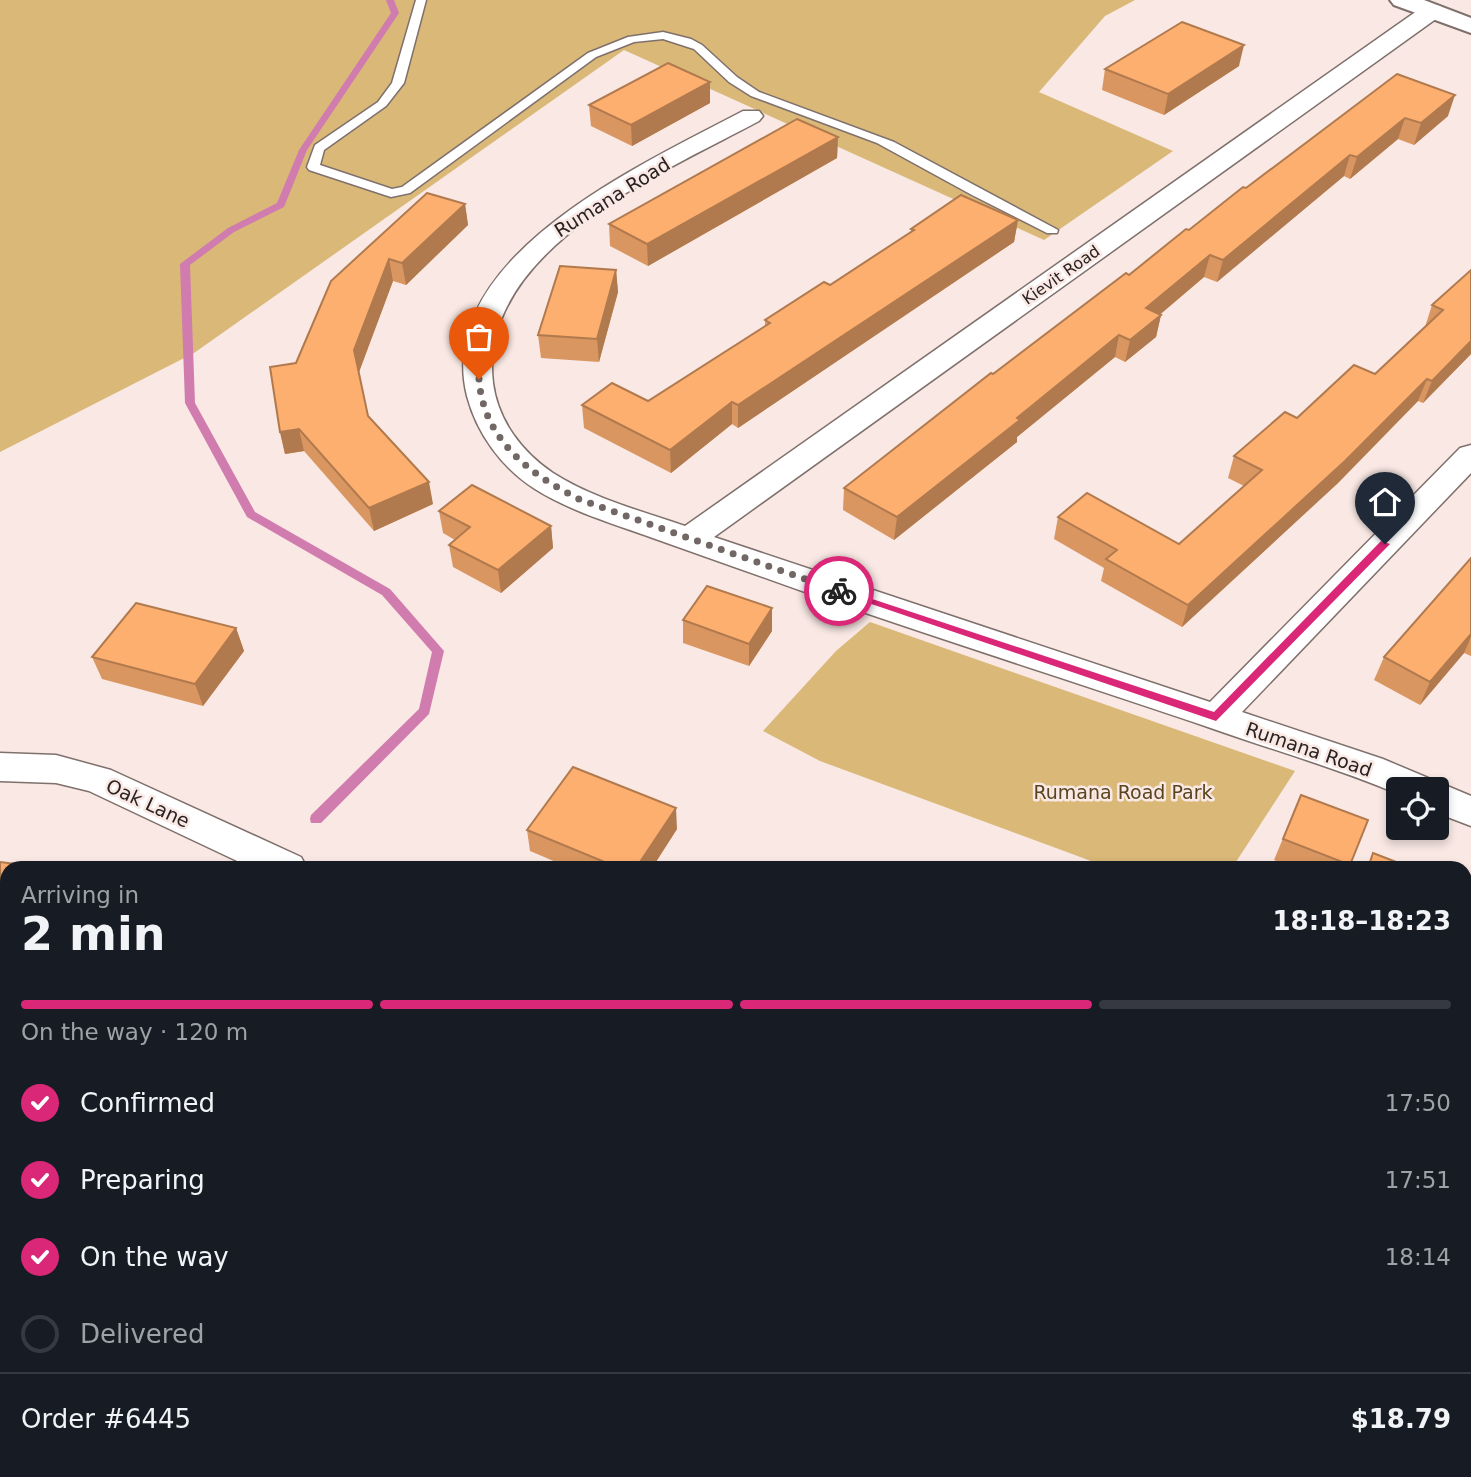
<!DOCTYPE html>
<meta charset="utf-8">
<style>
:root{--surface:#171b24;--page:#20242c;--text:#f1f3f6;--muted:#9ea1a6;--line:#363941;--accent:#db2777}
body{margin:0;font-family:"DejaVu Sans",sans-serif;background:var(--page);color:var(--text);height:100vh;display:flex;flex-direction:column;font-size:26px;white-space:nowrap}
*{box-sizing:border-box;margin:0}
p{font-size:23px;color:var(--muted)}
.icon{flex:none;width:38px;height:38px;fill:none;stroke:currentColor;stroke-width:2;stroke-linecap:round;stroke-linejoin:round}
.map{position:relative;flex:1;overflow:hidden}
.panel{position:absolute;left:0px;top:861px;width:1472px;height:616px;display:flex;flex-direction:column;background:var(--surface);border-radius:21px 21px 0 0;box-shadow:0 4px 10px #0003}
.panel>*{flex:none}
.fabs{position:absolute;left:1386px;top:777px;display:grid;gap:14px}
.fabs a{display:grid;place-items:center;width:63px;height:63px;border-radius:7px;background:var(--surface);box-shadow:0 4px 10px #0003;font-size:35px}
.pin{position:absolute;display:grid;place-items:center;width:60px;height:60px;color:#fff;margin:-72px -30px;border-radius:50% 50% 50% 0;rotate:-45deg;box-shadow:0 0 7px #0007}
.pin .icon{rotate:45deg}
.courier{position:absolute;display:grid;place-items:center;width:70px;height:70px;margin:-35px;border:5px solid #db2777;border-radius:50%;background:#fff;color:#222;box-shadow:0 2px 9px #0007}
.overview em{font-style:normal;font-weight:700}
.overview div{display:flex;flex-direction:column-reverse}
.overview{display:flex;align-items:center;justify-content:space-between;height:119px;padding:0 21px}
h1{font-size:46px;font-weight:700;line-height:52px}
.bar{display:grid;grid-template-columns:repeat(4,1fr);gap:10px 7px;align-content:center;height:84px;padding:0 21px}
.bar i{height:9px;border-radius:5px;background:var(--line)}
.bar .on{background:var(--accent)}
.bar p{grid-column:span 4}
.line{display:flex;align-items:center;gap:18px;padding:0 21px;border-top:2px solid var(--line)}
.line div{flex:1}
ol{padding:0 21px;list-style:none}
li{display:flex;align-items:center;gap:21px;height:77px}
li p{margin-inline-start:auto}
li .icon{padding:7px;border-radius:50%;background:var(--accent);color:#fff;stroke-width:4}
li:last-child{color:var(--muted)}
li i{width:38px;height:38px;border:4px solid var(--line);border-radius:50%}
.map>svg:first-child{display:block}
</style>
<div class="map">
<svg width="1471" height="1477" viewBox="0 0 1471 1477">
<rect width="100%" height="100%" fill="#f9e8e4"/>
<g fill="#d9b878">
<polygon points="0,0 1135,0 1105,16 1039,92 1173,151 1044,240 624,50 194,353 0,452"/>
<polygon points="870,622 1295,771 1232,868 1110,868 820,761 763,731 836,651"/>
</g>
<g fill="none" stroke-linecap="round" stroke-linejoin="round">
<g fill="#d07cae" fill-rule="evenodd">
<polygon points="386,0 394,0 399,13 307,150 284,207 234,232 190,265 195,403 255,512 390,589 444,651 429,714 321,823 311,823 310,819 311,815 419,709 432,652 382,595 247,517 185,403 180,264 228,228 277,203 299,150 391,13"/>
<polygon points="7,1072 7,1086 0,1089 0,1075"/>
</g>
<g stroke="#7f706c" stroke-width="3">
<polygon id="lane" points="416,0 426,0 404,83 386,106 324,150 320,165 392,189 402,187 588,53 628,37 663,32 691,39 702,45 737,77 759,92 894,142 1058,230 1057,233 1047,233 972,195 877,143 751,96 729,82 694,49 663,39 634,42 596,57 410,193 391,197 309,170 307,167 315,145 378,102 392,83"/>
</g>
<g stroke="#7f706c" stroke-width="3">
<g id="street">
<path d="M1432 5 1440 6 1443 11 1440 16 714 537 1210 702 1460 448 1471 445V473L1242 712 1383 759 1471 796V826L1437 813V789H1398V794C1335 767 1269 749 1205 726 1078 683 949 642 822 598 765 578 707 557 650 537 611 523 570 511 535 489 502 468 477 434 467 396 432 257 647 162 743 111H759L763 116 759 121C664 172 477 250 493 383 498 421 522 452 553 473 592 498 641 511 685 526L1424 6Z"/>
<polygon points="0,753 56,755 111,770 301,857 307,868 252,868 89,791 56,783 0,781"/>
<polygon points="414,1470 466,1470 463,1477 411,1477"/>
</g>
</g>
<g stroke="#7f706c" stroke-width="4">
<polygon id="primary" points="1390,0 1424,0 1471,18 1471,33 1394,5"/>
</g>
<use href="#lane" fill="#fff" fill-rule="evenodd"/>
<use href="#street" fill="#fff" fill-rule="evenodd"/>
<use href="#primary" fill="#fff" fill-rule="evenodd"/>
</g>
<g fill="#da9660">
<polygon points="1239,66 1164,115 1102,90 1105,69"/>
<polygon points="1397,74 1448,116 1414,145 1398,139 1350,179 1344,176 1217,282 1204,277 1160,314 1161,315 1156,337 1125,362 1115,357 1017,437 1017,442 894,540 843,510 844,488 993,374 1246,188"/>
<polygon points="710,103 632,146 591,126 589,105"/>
<polygon points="838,137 837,158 648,266 610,246 609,224"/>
<polygon points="465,204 468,225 406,285 393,281 359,372 368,417 433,504 374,531 304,451 285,454 280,432 331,281"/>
<polygon points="1018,220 1014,242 738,428 732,424 671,473 584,428 582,405 648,401 765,327 765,320 830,285 911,232 911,229"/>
<polygon points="616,270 618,292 599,362 541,358 538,335"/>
<polygon points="1471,270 1471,354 1423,403 1418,401 1338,483 1182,627 1101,581 1104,568 1054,539 1058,517 1179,544 1244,486 1228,478 1234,456 1297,418 1375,374 1425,327 1432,305"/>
<polygon points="439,511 551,526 553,548 501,593 453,567 449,545 455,540 443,533"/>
<polygon points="1471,558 1471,656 1464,653 1420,705 1374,680 1384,657"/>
<polygon points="683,620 772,631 749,666 683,643"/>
<polygon points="236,628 244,651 203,706 102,679 92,657"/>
<polygon points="1301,795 1368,820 1349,868 1293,868 1274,860"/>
<polygon points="677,829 652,868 570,868 530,851 527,830"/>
<polygon points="1471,1039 1471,1084 1465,1080 1465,1049"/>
<polygon points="1465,1124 1471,1128 1471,1227 1465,1223"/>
<polygon points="677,1470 827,1470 821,1477 679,1477 677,1475"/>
</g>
<g fill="#b17a4e">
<polygon points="1244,45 1239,66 1164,115 1168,94"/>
<polygon points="710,82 710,103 632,146 631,125"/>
<polygon points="1455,95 1448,116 1414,145 1421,123"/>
<polygon points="1405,118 1398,139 1350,179 1357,157"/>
<polygon points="838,137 837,158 648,266 647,244"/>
<polygon points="1350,155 1344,176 1217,282 1223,260"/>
<polygon points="465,204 468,225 406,285 402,263"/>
<polygon points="1018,220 1014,242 738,428 738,405"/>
<polygon points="1210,255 1204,277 1142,330 1146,308"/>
<polygon points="389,259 393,281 359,372 354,350"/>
<polygon points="616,270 618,292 599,362 597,339"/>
<polygon points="1161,315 1156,337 1125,362 1130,340"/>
<polygon points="1119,335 1115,357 1017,437 1017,442 894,540 897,517"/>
<polygon points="1471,341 1471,354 1423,403 1432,381"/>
<polygon points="1427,379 1418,401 1338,483 1182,627 1188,605"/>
<polygon points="732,402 732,424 671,473 670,450"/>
<polygon points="299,429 304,451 285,454 280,432"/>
<polygon points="429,482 433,504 374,531 369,508"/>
<polygon points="551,526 553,548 501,593 498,570"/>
<polygon points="772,608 772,631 749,666 749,644"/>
<polygon points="236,628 244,651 203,706 195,684"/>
<polygon points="1471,634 1471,637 1464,653 1420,705 1430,682"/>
<polygon points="676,808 677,829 652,868 636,868"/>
<polygon points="7,882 7,929 0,943 0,896"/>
<polygon points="152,1470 180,1470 173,1477 145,1477"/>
<polygon points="816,1470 827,1470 821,1477 810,1477"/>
</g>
<g fill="#fdaf70" stroke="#b17a4e" stroke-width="2">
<polygon points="1182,22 1244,45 1168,94 1105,69"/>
<polygon points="668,63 710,82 631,125 589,105"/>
<polygon points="1397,74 1455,95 1421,123 1405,118 1357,157 1350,155 1223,260 1210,255 1146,308 1161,315 1130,340 1119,335 1017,418 1020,420 897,517 844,488 991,373 993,374 1126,273 1129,275 1186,229 1189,230 1243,187 1246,188"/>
<polygon points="797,119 838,137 647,244 609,224"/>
<polygon points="427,193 465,204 402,263 389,259 354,350 368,416 429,482 369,508 299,429 280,432 270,367 296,363 331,281"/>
<polygon points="961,195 1018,220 738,405 732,402 670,450 582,405 612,383 648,401 770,323 765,320 824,282 830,285 914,230 911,229"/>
<polygon points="560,266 616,270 597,339 538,335"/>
<polygon points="1471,270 1471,341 1432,381 1427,379 1345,461 1188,605 1106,559 1117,550 1058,517 1087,493 1179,544 1262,470 1234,456 1285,412 1297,418 1354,365 1375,374 1443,310 1432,305"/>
<polygon points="472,485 551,526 498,570 449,545 470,527 439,511"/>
<polygon points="1471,558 1471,634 1430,682 1384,657"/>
<polygon points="707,586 772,608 749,644 683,620"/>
<polygon points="136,603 236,628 195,684 92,657"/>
<polygon points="573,767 676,808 636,868 619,868 527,830"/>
<polygon points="1301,795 1368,820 1350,865 1283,839"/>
<polygon points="1373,853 1404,865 1402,868 1368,868"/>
<polygon points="0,862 16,864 14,868 7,868 7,882 0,896"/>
<polygon points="1471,1039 1471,1056 1465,1052 1465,1049"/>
<polygon points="1465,1124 1471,1128 1471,1199 1465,1195"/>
<polygon points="7,1419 7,1440 0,1431 0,1425"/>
<polygon points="7,1460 7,1470 152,1470 145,1477 0,1477 0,1466"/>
<polygon points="686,1470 816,1470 810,1477 694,1477"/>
<polygon points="1084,1470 1156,1470 1164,1477 1079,1477"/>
</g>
<polygon fill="#db2777" points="1381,541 1390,544 1216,721 833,591 842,589 1214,712"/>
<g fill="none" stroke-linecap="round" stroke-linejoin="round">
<path stroke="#716765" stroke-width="7" stroke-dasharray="0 12.6" d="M479 379C483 439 530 475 581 500L839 591"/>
</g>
<g text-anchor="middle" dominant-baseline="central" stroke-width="5" stroke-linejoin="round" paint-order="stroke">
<g font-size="16" fill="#282220" stroke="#f9e8e4">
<text transform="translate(1061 275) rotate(-35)">Kievit Road</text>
</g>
<g font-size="19" fill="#282220" stroke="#f9e8e4">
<text transform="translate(612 197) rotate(-32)">Rumana Road</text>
<text transform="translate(1309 749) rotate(19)">Rumana Road</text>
<text transform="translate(148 803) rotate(25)">Oak Lane</text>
</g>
<g font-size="19" fill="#58451f" stroke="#f9e8e4">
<text x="1123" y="792">Rumana Road Park</text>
</g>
</g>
</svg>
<div class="fabs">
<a><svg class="icon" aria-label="locate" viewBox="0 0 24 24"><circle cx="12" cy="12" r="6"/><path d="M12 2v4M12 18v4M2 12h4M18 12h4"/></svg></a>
</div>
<div class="pin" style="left:479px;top:379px;background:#ea580c"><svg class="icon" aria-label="bag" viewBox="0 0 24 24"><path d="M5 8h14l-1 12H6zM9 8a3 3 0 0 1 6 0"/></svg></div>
<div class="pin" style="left:1385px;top:544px;background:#1f2937"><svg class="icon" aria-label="home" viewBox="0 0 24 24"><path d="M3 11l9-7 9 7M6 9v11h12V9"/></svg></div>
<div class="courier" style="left:839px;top:591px"><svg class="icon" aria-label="bike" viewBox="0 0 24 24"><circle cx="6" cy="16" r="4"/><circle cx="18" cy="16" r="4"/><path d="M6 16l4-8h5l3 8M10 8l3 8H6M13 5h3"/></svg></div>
<section class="panel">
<div class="overview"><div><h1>2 min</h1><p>Arriving in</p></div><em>18:18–18:23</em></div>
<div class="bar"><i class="on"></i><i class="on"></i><i class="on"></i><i></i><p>On the way · 120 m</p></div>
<ol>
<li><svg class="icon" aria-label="check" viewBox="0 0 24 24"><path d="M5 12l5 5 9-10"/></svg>Confirmed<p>17:50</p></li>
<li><svg class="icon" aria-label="check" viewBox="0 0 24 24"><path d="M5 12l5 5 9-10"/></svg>Preparing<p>17:51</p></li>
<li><svg class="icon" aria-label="check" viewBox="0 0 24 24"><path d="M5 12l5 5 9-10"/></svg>On the way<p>18:14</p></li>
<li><i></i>Delivered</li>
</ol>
<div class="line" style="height:91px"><div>Order #6445</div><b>$18.79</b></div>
</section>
</div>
